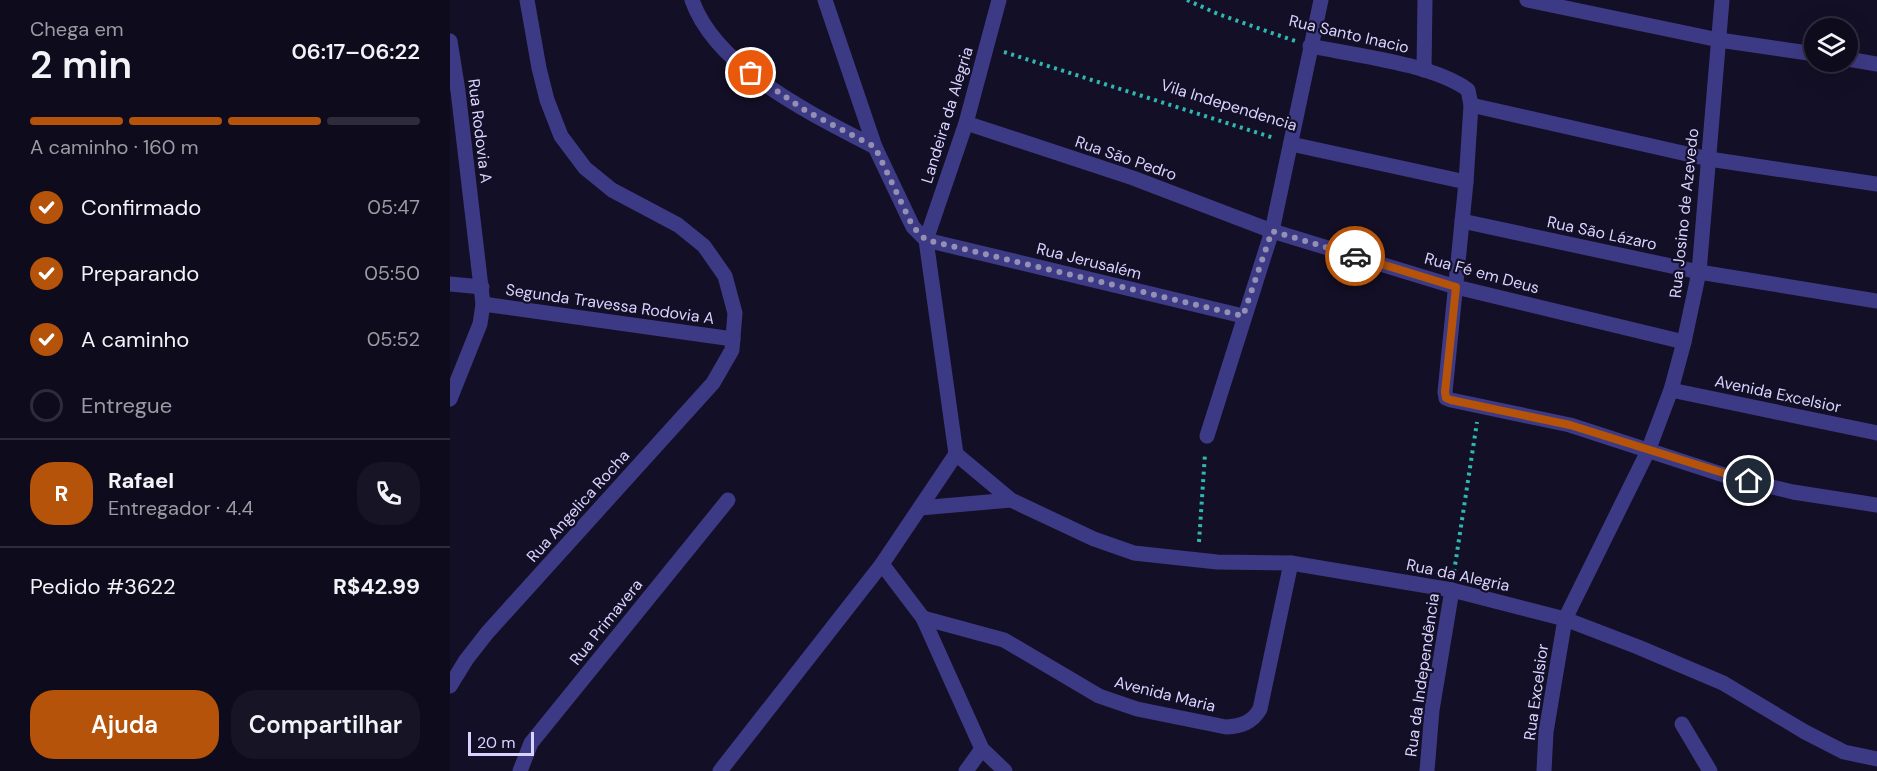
<!DOCTYPE html>
<html lang="pt">
<meta charset="utf-8">
<style>
:root{--surface:#0e0b1c;--page:#171425;--text:#f1f3f6;--muted:#9b9ba3;--line:#2e2b3b;--accent:#b45309}
body{margin:0;font-family:"DM Sans",sans-serif;background:var(--page);color:var(--text);height:100vh;display:flex;flex-direction:column;font-size:22px;white-space:nowrap}
*{box-sizing:border-box;margin:0}
p{font-size:20px;color:var(--muted)}
.icon{flex:none;width:33px;height:33px;fill:none;stroke:currentColor;stroke-width:2;stroke-linecap:round;stroke-linejoin:round}
.map{position:relative;flex:1;overflow:hidden}
.details{display:flex;flex-direction:column;background:var(--surface);width:450px}
.details>*{flex:none}
.tools{position:absolute;left:1354px;top:18px;display:grid;gap:12px}
.tools a{display:grid;place-items:center;width:54px;height:54px;border-radius:50%;background:var(--surface);box-shadow:0 6px 24px #0002,0 0 0 2px var(--line);font-size:30px}
.scale{position:absolute;left:18px;bottom:15px;width:66px;box-sizing:border-box;padding-left:6px;border:3px solid #d9d4ff;border-top:0;font-size:16px;line-height:21px;white-space:nowrap;color:#d9d4ff;-webkit-text-stroke:4px #130f26;paint-order:stroke}
.pin{position:absolute;display:grid;place-items:center;width:51px;height:51px;color:#fff;margin:-26px;border:3px solid #fff;border-radius:50%;box-shadow:0 2px 6px #0007}
.courier{position:absolute;display:grid;place-items:center;width:60px;height:60px;margin:-30px;border:4px solid #b45309;border-radius:50%;background:#fff;color:#222;box-shadow:0 2px 8px #0007}
.overview em{font-style:normal;font-weight:600}
.overview div{display:flex;flex-direction:column-reverse}
.overview{display:flex;align-items:center;justify-content:space-between;height:102px;padding:0 30px}
h1{font-size:39px;font-weight:600;line-height:45px}
.bar{display:grid;grid-template-columns:repeat(4,1fr);gap:9px 6px;align-content:center;height:72px;padding:0 30px}
.bar i{height:8px;border-radius:4px;background:var(--line)}
.bar .on{background:var(--accent)}
.bar p{grid-column:span 4}
.line{display:flex;align-items:center;gap:15px;padding:0 30px;border-top:2px solid var(--line)}
.line div{flex:1}
.round{display:grid;place-items:center;flex:none;width:63px;height:63px;border-radius:24px;background:var(--page)}
ol{padding:0 30px;list-style:none}
li{display:flex;align-items:center;gap:18px;height:66px}
li p{margin-inline-start:auto}
li .icon{padding:6px;border-radius:50%;background:var(--accent);color:#fff;stroke-width:4}
li:last-child{color:var(--muted)}
li i{width:33px;height:33px;border:3px solid var(--line);border-radius:50%}
.action{display:flex;gap:12px;margin-top:auto;padding:12px 30px}
.action a{flex:1;height:69px;border-radius:24px;background:var(--accent);color:#fff;font-size:24px;font-weight:600;line-height:69px;text-align:center}
.action a+a{background:var(--page);color:var(--text)}
main{display:flex;flex:1;min-height:0}
.map>svg:first-child{display:block}
</style>
<main>
<section class="details">
<div class="overview"><div><h1>2 min</h1><p>Chega em</p></div><em>06:17–06:22</em></div>
<div class="bar"><i class="on"></i><i class="on"></i><i class="on"></i><i></i><p>A caminho · 160 m</p></div>
<ol>
<li><svg class="icon" aria-label="check" viewBox="0 0 24 24"><path d="M5 12l5 5 9-10"/></svg>Confirmado<p>05:47</p></li>
<li><svg class="icon" aria-label="check" viewBox="0 0 24 24"><path d="M5 12l5 5 9-10"/></svg>Preparando<p>05:50</p></li>
<li><svg class="icon" aria-label="check" viewBox="0 0 24 24"><path d="M5 12l5 5 9-10"/></svg>A caminho<p>05:52</p></li>
<li><i></i>Entregue</li>
</ol>
<div class="line" style="height:108px"><b class="round" style="background:var(--accent);color:#fff">R</b><div><b>Rafael</b><p>Entregador · 4.4</p></div><a class="round"><svg class="icon" aria-label="phone" viewBox="0 0 24 24"><path d="M5 4h4l2 5-3 2q2 4 5 5l2-3 5 2v4C11 20 4 13 5 4z"/></svg></a></div>
<div class="line" style="height:78px"><div>Pedido #3622</div><b>R$42.99</b></div>
<div class="action"><a>Ajuda</a><a>Compartilhar</a></div>
</section>
<div class="map">
<svg width="1427" height="771" viewBox="0 0 1427 771">
<rect width="100%" height="100%" fill="#130f26"/>
<g fill="none" stroke-linecap="round" stroke-linejoin="round">
<g stroke="#2fb8b0" stroke-width="4" stroke-dasharray="3 4.5" stroke-linecap="butt">
<polyline points="737,0 768,14 845,41"/>
<polyline points="554,52 824,138"/>
<polyline points="749,542 755,454"/>
<polyline points="1004,572 1027,422"/>
</g>
<g stroke="#3d3a85" stroke-width="15">
<path d="M242 0C266 69 364 115 425 147L375 0"/>
<polyline points="1077,0 1269,40 1365,54"/>
<polyline points="0,41 8,91 33,304 30,324 0,399"/>
<path d="M860 46C904 55 983 64 1018 90L1021 105 1016 182 995 392 996 398 1001 400 1120 425 1277 476 1343 492 1427 505"/>
<polyline points="1398,59 1427,64"/>
<polyline points="974,70 975,0"/>
<polyline points="1021,105 1259,159 1427,184"/>
<polyline points="516,123 683,178 822,231 1006,287 1234,342"/>
<polyline points="841,144 1016,182"/>
<polyline points="425,147 463,227 476,240 793,316"/>
<polyline points="1012,221 1249,272 1427,301"/>
<polyline points="0,284 32,287"/>
<polyline points="33,304 283,339"/>
<polyline points="1221,390 1427,433"/>
<polyline points="757,436 822,231 871,0"/>
<polyline points="506,454 561,500 644,539 684,553 767,562 841,563 1002,590 1115,619 1188,647 1273,683 1355,732 1394,752 1427,759"/>
<polyline points="506,454 476,240 516,123 549,0"/>
<polyline points="470,508 561,500"/>
<polyline points="432,564 473,618 532,749 555,771"/>
<path d="M473 618 554 640 649 696 687 709 776 727C791 726 802 723 810 709L841 563"/>
<polyline points="0,686 16,660 37,633 263,383 282,350 285,313 275,276 254,246 228,225 162,190 135,168 111,136 97,100 89,68 77,0"/>
<polyline points="1232,724 1260,771"/>
<polyline points="70,771 81,743 278,500"/>
<polyline points="270,771 432,564 506,454"/>
<polyline points="516,771 532,749"/>
<polyline points="977,771 982,710 1002,590"/>
<polyline points="1094,771 1096,732 1115,619 1198,451 1221,390 1234,342 1249,272 1272,0"/>
</g>
</g>
<g fill="none" stroke-linecap="round" stroke-linejoin="round">
<polyline stroke="#948fb3" stroke-width="6" stroke-dasharray="0 10.8" points="301,73 356,111 425,147 463,227 476,240 793,316 822,231 905,256"/>
<polyline stroke="#b45309" stroke-width="8" points="905,256 1006,287 995,392 996,398 1001,400 1120,425 1299,481"/>
</g>
<g text-anchor="middle" dominant-baseline="central" stroke-width="4.5" stroke-linejoin="round" paint-order="stroke">
<g font-size="16" fill="#d9d4ff" stroke="#130f26">
<text transform="translate(899 34) rotate(13)">Rua Santo Inacio</text>
<text transform="translate(779 105) rotate(17)">Vila Independencia</text>
<text transform="translate(497 115) rotate(-73)">Landeira da Alegria</text>
<text transform="translate(30 131) rotate(83)">Rua Rodovia A</text>
<text transform="translate(676 158) rotate(19)">Rua São Pedro</text>
<text transform="translate(1234 213) rotate(-84)">Rua Josino de Azevedo</text>
<text transform="translate(1152 233) rotate(12)">Rua São Lázaro</text>
<text transform="translate(639 261) rotate(14)">Rua Jerusalém</text>
<text transform="translate(1032 273) rotate(15)">Rua Fé em Deus</text>
<text transform="translate(160 304) rotate(8)">Segunda Travessa Rodovia A</text>
<text transform="translate(1328 394) rotate(12)">Avenida Excelsior</text>
<text transform="translate(128 506) rotate(-48)">Rua Angelica Rocha</text>
<text transform="translate(1008 575) rotate(12)">Rua da Alegria</text>
<text transform="translate(156 622) rotate(-51)">Rua Primavera</text>
<text transform="translate(972 675) rotate(-82)">Rua da Independência</text>
<text transform="translate(1086 692) rotate(-82)">Rua Excelsior</text>
<text transform="translate(715 694) rotate(14)">Avenida Maria</text>
</g>
</g>
</svg>
<div class="tools">
<a><svg class="icon" aria-label="layers" viewBox="0 0 24 24"><path d="M12 4l9 5-9 5-9-5zM3 14l9 5 9-5"/></svg></a>
</div>
<div class="scale">20 m</div>
<div class="pin" style="left:301px;top:73px;background:#ea580c"><svg class="icon" aria-label="bag" viewBox="0 0 24 24"><path d="M5 8h14l-1 12H6zM9 8a3 3 0 0 1 6 0"/></svg></div>
<div class="pin" style="left:1299px;top:481px;background:#1f2937"><svg class="icon" aria-label="home" viewBox="0 0 24 24"><path d="M3 11l9-7 9 7M6 9v11h12V9"/></svg></div>
<div class="courier" style="left:905px;top:256px"><svg class="icon" aria-label="car" viewBox="0 0 24 24"><path d="M5 17H2v-5l4-1 3-4h7l3 4 3 1v5h-3M9 17h6M6 11h13"/><circle cx="7" cy="17" r="2"/><circle cx="17" cy="17" r="2"/></svg></div>
</div>
</main>
